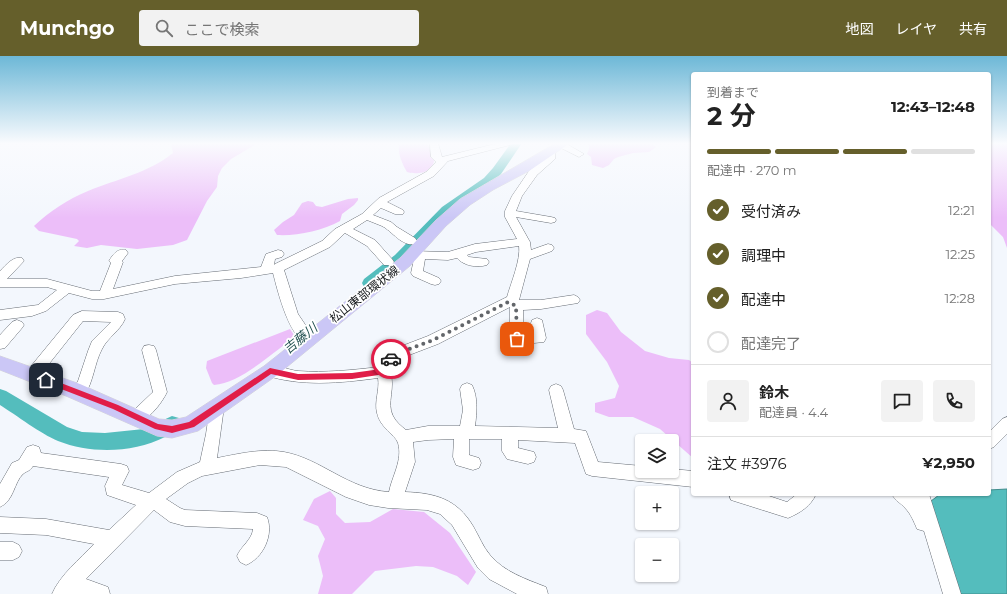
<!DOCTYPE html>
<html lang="ja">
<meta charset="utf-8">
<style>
:root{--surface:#fff;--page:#f2f2f2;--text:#222;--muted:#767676;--line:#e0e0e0;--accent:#655f2b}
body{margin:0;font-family:Montserrat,"Noto Sans JP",sans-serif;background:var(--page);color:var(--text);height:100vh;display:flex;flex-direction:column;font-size:15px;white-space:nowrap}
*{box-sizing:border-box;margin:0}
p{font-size:13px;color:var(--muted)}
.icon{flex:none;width:22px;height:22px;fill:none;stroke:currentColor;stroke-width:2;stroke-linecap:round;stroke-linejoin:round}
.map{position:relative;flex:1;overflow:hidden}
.drawer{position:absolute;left:691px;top:16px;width:300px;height:424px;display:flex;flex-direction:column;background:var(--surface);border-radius:4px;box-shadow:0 1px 3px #0004}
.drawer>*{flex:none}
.controls{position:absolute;left:635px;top:378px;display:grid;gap:8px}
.controls a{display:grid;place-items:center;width:44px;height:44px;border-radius:4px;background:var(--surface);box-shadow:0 1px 3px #0004;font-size:20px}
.pin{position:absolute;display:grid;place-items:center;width:34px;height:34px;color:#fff;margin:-17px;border-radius:8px;box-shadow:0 2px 6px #0006}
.courier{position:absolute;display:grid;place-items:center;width:40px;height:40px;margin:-20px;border:3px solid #e11d48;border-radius:50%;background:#fff;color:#222;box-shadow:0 1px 5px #0007}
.head em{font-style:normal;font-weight:700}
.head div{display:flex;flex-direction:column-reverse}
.head{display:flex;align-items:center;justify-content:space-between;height:68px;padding:0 16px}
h1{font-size:26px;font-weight:700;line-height:30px}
.bar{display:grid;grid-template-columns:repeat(4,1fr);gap:6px 4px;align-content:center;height:48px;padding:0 16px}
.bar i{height:5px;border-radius:3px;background:var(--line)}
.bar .active{background:var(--accent)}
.bar p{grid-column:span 4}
.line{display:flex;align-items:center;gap:10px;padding:0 16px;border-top:1px solid var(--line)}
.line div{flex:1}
.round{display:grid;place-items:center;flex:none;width:42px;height:42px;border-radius:4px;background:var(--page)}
ol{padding:0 16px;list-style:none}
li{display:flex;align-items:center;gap:12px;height:44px}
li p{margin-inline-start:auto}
li .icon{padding:4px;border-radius:50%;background:var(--accent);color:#fff;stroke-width:4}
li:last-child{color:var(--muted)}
li i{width:22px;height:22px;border:2px solid var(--line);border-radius:50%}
header{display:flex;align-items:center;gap:24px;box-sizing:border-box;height:56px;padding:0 20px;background:var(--accent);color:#fff}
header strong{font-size:19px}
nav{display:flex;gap:22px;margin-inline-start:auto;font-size:14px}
.search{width:280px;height:36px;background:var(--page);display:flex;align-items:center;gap:10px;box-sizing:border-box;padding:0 14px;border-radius:4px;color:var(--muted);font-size:15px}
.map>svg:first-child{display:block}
</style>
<header>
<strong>Munchgo</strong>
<div class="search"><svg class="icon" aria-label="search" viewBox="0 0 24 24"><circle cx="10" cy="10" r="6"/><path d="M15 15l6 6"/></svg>ここで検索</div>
<nav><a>地図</a><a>レイヤ</a><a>共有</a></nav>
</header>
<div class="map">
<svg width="1007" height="538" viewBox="0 0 1007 538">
<rect width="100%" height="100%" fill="#f3f7fd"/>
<g fill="#ecbef9">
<path d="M171 87H258L231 103 222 112 218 120 217 131 207 145 187 184 173 189 137 193 101 189 87 192 74 190 79 185 77 183 39 175 34 170C50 155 68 143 88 135 117 123 148 117 173 97Z"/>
<path d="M400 87H427C428 91 433 97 434 102 435 117 417 119 407 116 403 109 396 95 400 87Z"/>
<polygon points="589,87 649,87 656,91 649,96 633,97 618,101 614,103 609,109 603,112 592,109 591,101 587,98 589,93"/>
<polygon points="989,87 1007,87 1007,192 1003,181 989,167"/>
<path d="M358 142V144L354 149 342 158 340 165C322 175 297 180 277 179L274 174 283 166 294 159 302 147 308 145 313 146 316 150 322 151 348 143Z"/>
<polygon points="597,254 607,257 621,276 645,295 669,302 689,304 693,307 693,402 660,373 633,361 609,361 595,356 595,347 615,342 619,330 607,306 586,278 586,259"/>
<path d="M290 273 294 279 292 283C270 299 240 327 214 329L212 327 206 312 207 305Z"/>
<polygon points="330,435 336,442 336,458 345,467 370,466 393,453 424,456 450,477 476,516 468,529 457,520 433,511 416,510 375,515 352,538 318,538 323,520 318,500 325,483 318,470 303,464 314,443"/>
</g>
<polygon fill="#54bdbd" stroke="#418c8c" points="1007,433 1007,538 961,538 951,517 931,445 939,439 989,438 989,434"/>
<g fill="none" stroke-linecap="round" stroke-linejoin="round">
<g fill="#54bdbd" fill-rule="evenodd">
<polygon points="511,87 522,87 501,118 492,128 452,157 405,205 374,231 369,232 364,231 362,227 364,223 395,199 442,151 484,122 493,112"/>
<path d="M0 333 6 335 67 371 82 376 105 377 144 373 172 360 179 362 181 368C178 375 172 377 165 381 133 397 91 398 58 385 41 378 16 359 0 349Z"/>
</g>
<g stroke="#666c74" stroke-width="1">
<g id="minor">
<path d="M430 87H438L442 101 499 87H512L510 89 448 105 434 120 387 146 403 154 404 156 403 158H395L381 152 373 159 391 166 397 171 415 182 417 185 415 188C402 191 392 175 382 170 377 168 372 166 367 164L353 173 375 184 392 203 394 206 392 209H384L367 190 345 177 330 191 284 214 298 258 315 283 313 287C291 293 277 232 273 217L241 222 175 228 104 243H92L69 237 46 255 32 260 0 264V254L38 249 57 234 47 231H0V215C6 209 13 200 22 202L24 205 7 223H47L92 235H100L111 207 109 205C113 198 118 192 126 194L128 197 122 205 123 206 113 233 175 220 261 211 266 198 278 194 282 195 284 198 282 201 275 203 274 209 275 208 322 185 335 173 362 158 379 142 426 116 436 106 431 101Z"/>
<polygon points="559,87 565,87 584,98 579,101 559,91 557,89"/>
<path d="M550 94 555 97V103L537 119 522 140 516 155 551 161 555 162 556 164 555 166 551 167 516 161 530 186 531 194 548 188 552 189 554 192 552 195 530 203 519 244H541L574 239 578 241 580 244 578 247 541 253 523 254 524 278 532 277 531 267 532 264 537 262 542 264 546 282 544 286 524 288 518 291 513 290 510 283V251L438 288 404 301 397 306 390 316C396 331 386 347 393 360 396 366 401 370 406 374L428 370H460L463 354 460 333 462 329 467 327 472 329C478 341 477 356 475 370L558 372 549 334 551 330 556 328 561 330 563 334 574 373 586 375 598 406 642 410V415H672V413L693 415V431L592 420 586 418 575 387 518 384V392L534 396 536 401 534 406 528 408 507 403 502 395V383H469V399L479 402 481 407 479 412 473 414 456 409 453 401 454 383 428 384 413 386 415 406 405 436C435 437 457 443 473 470 479 480 483 491 490 499 504 516 526 523 546 531L548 538H517L489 523 478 512 452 469 440 458 427 454 388 452 369 449 346 441 286 411 260 409 202 420 188 427 166 443 180 452 185 454 257 457 267 461C274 479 263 502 246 509L240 506 237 500C241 490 252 484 253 473L185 470 170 466 154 454 86 523 108 531 110 538H52C60 519 80 503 94 488L46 479 0 477V461L46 463 109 474 136 449 107 439 105 430 109 421 33 410C29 416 28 414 23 418 14 426 14 445 0 451V428L12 407 19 404 27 391 33 389 39 391 41 397 121 408 127 410 129 415 122 429 149 437 177 416 200 406 206 378 210 351 212 347 217 345 222 347 224 351 217 402C238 398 262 392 284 396 322 403 347 433 389 436 392 420 403 404 398 387 395 378 380 372 377 357 374 345 380 334 378 322 341 327 301 331 265 319L263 315 265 311C276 307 287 314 298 315 325 317 353 314 379 311L387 298 394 293 428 280 507 241C511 227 521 203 519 190L476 196 467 199 469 201 487 203 489 206 487 209C477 212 464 210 457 202L448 204 425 203 423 215 439 222 441 225 439 228 435 229 431 228 413 220 411 217 414 203 407 202 405 199 407 196 411 195 448 196 475 188 517 183 505 161V155L512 140 529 115 545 102V97Z"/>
<path d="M82 255 118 256 123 258 125 263C120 275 108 281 102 293 94 308 94 325 84 340L79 342 74 340 72 336 78 325 88 295 92 285 111 266 83 265 37 323 32 325 27 323 25 319 27 315 73 259Z"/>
<polygon points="17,264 22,266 24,269 22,272 5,292 0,293 0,279 12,266"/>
<path d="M149 289 154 290 156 294 167 336C162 347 145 370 132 366L130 361 132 356 153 336 142 294 144 290Z"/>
<polygon points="1007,361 1007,378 994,391 989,393 989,376 1002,363"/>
<path d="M729 438H763L787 446 797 438H816C811 450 800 457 788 462L731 444Z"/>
<path d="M892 438H929L961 538H943L924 475 917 473C914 466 911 458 905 452 901 447 895 445 892 438Z"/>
<polygon points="0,486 13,486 19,489 22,495 19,501 13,504 0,504"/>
</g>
</g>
<g stroke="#d5d5d6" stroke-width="1">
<polygon id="major" points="556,87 570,87 529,115 493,134 470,149 446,170 410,210 276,320 198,375 172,382 157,380 66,340 0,314 0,300 80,328 159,363 172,364 186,361 264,310 400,202 436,164 460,143"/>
</g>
<use href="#minor" fill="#fff" fill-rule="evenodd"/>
<use href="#major" fill="#cbc7f6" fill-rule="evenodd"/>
</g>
<linearGradient id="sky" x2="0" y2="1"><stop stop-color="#6db8d7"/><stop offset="0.54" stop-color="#fafbfe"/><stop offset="1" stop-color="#fafbfe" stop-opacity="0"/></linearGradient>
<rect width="1007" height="162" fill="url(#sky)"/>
<polygon fill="#e11d48" points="388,301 391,301 394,303 385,318 352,323 298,324 271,318 194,371 172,377 155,373 113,353 43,326 42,324 46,321 48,322 118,349 158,368 172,370 189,366 270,312 298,318 352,317 381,313"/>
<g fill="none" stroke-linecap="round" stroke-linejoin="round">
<polyline stroke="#63666a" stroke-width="4" stroke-dasharray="0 7.2" points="391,303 399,297 433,284 508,246 516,250 517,283"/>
</g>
<g text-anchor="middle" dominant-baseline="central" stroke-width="3.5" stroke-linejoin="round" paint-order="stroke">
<g font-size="12" fill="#15181b" stroke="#fff">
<text transform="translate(364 238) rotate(-38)">松山東部環状線</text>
</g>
<g font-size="13" font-style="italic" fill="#1e4d4d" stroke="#fff">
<text transform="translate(300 282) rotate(-39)">吉藤川</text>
</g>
</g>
</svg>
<div class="controls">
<a><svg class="icon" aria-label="layers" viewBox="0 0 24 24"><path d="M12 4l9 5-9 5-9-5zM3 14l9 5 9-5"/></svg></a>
<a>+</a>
<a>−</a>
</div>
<div class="pin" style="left:517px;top:283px;background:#ea580c"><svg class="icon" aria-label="bag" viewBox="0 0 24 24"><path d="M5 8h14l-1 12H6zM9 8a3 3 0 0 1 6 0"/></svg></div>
<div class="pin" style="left:46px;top:324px;background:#1f2937"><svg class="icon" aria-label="home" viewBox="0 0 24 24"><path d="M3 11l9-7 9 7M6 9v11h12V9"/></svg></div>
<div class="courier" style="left:391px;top:303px"><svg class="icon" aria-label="car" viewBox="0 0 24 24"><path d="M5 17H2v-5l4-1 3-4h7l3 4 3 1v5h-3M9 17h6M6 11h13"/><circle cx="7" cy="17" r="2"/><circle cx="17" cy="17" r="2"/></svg></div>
<section class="drawer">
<div class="head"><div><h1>2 分</h1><p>到着まで</p></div><em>12:43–12:48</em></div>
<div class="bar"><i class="active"></i><i class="active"></i><i class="active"></i><i></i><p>配達中 · 270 m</p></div>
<ol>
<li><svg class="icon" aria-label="check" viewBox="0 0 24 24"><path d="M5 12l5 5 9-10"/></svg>受付済み<p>12:21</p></li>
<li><svg class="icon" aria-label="check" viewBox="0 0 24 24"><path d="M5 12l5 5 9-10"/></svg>調理中<p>12:25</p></li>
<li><svg class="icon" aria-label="check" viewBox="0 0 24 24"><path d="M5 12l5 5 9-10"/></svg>配達中<p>12:28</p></li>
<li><i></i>配達完了</li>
</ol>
<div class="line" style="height:72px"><a class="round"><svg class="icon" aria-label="person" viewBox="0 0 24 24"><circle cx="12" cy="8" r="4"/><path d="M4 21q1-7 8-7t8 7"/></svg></a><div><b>鈴木</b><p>配達員 · 4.4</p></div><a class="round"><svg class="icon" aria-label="chat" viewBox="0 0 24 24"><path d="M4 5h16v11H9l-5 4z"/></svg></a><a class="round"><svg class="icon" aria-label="phone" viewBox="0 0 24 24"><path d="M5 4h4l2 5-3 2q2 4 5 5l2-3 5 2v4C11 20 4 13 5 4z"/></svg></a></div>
<div class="line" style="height:52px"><div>注文 #3976</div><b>¥2,950</b></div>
</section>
</div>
